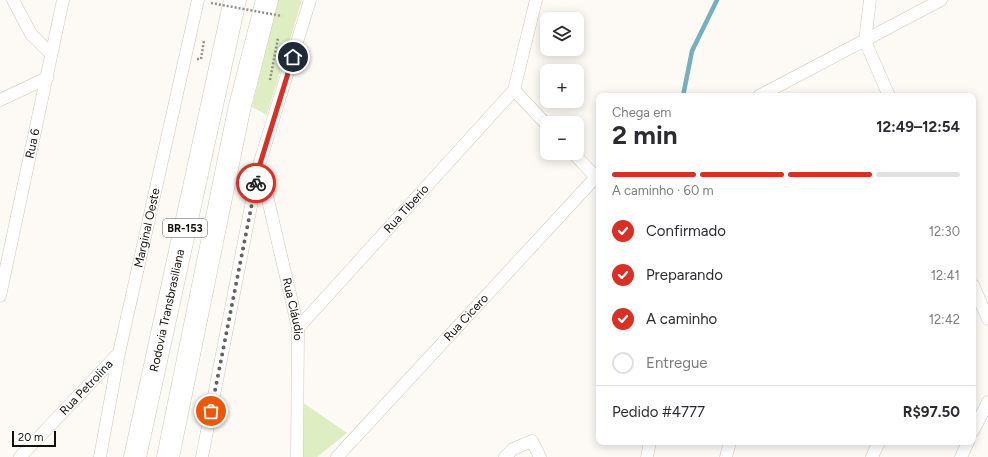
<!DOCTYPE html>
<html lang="pt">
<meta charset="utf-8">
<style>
:root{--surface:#fff;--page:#f7f7f7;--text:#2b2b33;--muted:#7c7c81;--line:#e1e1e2;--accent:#d93025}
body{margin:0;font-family:Figtree,sans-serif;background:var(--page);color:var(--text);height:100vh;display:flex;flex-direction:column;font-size:15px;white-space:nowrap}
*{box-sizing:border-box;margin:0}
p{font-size:13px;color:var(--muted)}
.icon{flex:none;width:22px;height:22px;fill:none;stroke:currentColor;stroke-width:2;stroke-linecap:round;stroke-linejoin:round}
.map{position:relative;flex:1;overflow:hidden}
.drawer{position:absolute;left:596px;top:93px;width:380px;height:352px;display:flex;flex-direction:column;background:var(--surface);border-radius:8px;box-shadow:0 2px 10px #0003}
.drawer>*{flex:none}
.buttons{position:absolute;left:540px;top:12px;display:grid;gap:8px}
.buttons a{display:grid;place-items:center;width:44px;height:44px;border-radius:8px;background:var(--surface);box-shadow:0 2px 10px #0003;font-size:20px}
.scale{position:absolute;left:12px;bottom:10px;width:44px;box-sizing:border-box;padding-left:4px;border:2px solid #130e08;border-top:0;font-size:11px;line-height:14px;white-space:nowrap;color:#130e08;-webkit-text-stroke:3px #fff;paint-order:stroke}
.pin{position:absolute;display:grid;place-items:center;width:34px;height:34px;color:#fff;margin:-17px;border:2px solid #fff;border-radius:50%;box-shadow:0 1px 4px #0007}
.courier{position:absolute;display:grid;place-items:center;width:40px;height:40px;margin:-20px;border:3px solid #d93025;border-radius:50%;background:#fff;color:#222;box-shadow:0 1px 5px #0007}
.head em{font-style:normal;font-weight:700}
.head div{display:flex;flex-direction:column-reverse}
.head{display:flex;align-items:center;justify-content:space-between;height:68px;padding:0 16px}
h1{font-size:26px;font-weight:700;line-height:30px}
.bar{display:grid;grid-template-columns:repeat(4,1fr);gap:6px 4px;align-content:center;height:48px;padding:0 16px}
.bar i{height:5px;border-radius:3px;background:var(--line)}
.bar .on{background:var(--accent)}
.bar p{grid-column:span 4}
.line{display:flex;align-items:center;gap:10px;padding:0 16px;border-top:1px solid var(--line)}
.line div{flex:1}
ol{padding:0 16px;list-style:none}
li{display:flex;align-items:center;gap:12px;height:44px}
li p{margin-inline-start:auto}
li .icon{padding:4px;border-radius:50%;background:var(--accent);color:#fff;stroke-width:4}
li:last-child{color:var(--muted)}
li i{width:22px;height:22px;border:2px solid var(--line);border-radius:50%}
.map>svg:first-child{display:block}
</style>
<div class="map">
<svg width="988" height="457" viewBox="0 0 988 457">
<rect width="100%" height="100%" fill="#fdfaf6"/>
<g fill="#deedc2">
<polygon points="278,0 302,0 267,115 252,107"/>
<polygon points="302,402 347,433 317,457 303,457"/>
</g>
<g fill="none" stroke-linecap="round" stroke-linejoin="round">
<polyline stroke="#76b0be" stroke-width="4.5" points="683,96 692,51 717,0"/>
<g stroke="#d4c6b5" stroke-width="13">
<g id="minor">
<polyline points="13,0 31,34 51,54"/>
<polyline points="870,0 865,41 889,96"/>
<polyline points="514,90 547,125"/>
<polyline points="759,96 941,0"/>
<polyline points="0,100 47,78"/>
<polyline points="573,153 596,177 599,179"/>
<path id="s1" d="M261 170 298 328 297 457"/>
<polyline points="973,285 988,319"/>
<path id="s2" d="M0 296 63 0"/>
<path id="s3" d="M298 328 514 90 536 0"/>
<polyline points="973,431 988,402"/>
<path id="s4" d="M20 457 119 353"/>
<path id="s5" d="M100 457 119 353 198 0"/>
<polyline points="202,457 259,165 310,0"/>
<path id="s6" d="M337 457 596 177"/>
<polyline points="505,457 513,449 532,441 540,457"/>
<polyline points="647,457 650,442"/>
<polyline points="726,457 730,442"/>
<polyline points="872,457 879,442"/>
<polyline points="961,457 968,442"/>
</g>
</g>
<g stroke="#d4c6b5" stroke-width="23">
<g id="motorway">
<path id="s7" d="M135 457 235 0"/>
<polyline points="168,457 239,110 267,0"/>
</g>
</g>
<g stroke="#94908b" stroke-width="2.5" stroke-dasharray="2 2" stroke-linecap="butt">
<polyline points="197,59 201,59 204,40"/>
<polyline points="270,80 278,38"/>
</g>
<use href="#minor" stroke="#fff" stroke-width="12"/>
<use href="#motorway" stroke="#fff" stroke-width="22"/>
<polyline stroke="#94908b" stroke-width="2.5" stroke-dasharray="2 2" stroke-linecap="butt" points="211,3 282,16"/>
</g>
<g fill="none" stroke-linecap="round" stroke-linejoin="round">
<polyline stroke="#65615b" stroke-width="4" stroke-dasharray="0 7.2" points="211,411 256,183"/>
<polyline stroke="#d93025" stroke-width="5" points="256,183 260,164 293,57"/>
</g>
<g text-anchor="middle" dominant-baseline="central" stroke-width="4" stroke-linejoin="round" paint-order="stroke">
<rect fill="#fff" stroke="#5a5652" stroke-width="1" x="163" y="219" width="44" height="18" rx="3"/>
<g font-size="11" font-weight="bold" fill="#130e08">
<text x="185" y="228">BR-153</text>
</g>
<g font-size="12" fill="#130e08" stroke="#fff">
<text stroke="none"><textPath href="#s2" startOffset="156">Rua 6</textPath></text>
<text stroke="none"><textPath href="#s3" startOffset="161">Rua Tiberio</textPath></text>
<text stroke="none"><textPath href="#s5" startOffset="234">Marginal Oeste</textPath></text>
<text stroke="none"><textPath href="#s1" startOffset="143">Rua Cláudio</textPath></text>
<text stroke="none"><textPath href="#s7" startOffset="150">Rodovia Transbrasiliana</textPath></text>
<text stroke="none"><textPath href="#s6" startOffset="190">Rua Cicero</textPath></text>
<text stroke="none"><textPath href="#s4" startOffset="96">Rua Petrolina</textPath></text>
</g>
</g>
</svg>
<div class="buttons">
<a><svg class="icon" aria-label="layers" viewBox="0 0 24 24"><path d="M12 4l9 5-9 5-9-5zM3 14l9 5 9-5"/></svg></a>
<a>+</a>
<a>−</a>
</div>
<div class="scale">20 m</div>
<div class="pin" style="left:211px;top:411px;background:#ea580c"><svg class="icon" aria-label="bag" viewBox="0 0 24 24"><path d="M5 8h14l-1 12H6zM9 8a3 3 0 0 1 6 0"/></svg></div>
<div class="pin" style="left:293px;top:57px;background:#1f2937"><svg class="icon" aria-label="home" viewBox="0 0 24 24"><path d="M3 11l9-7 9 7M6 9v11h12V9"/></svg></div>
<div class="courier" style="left:256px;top:183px"><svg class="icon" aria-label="bike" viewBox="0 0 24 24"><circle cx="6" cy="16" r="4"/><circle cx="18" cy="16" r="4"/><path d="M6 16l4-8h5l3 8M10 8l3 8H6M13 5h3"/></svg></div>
<section class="drawer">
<div class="head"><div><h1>2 min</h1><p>Chega em</p></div><em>12:49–12:54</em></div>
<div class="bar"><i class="on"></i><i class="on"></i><i class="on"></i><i></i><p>A caminho · 60 m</p></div>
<ol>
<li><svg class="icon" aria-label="check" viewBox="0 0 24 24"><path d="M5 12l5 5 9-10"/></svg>Confirmado<p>12:30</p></li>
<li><svg class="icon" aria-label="check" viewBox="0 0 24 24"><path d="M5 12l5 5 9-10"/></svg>Preparando<p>12:41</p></li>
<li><svg class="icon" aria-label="check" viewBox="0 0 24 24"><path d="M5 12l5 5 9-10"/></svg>A caminho<p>12:42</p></li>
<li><i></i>Entregue</li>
</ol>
<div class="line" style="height:52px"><div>Pedido #4777</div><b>R$97.50</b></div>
</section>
</div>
